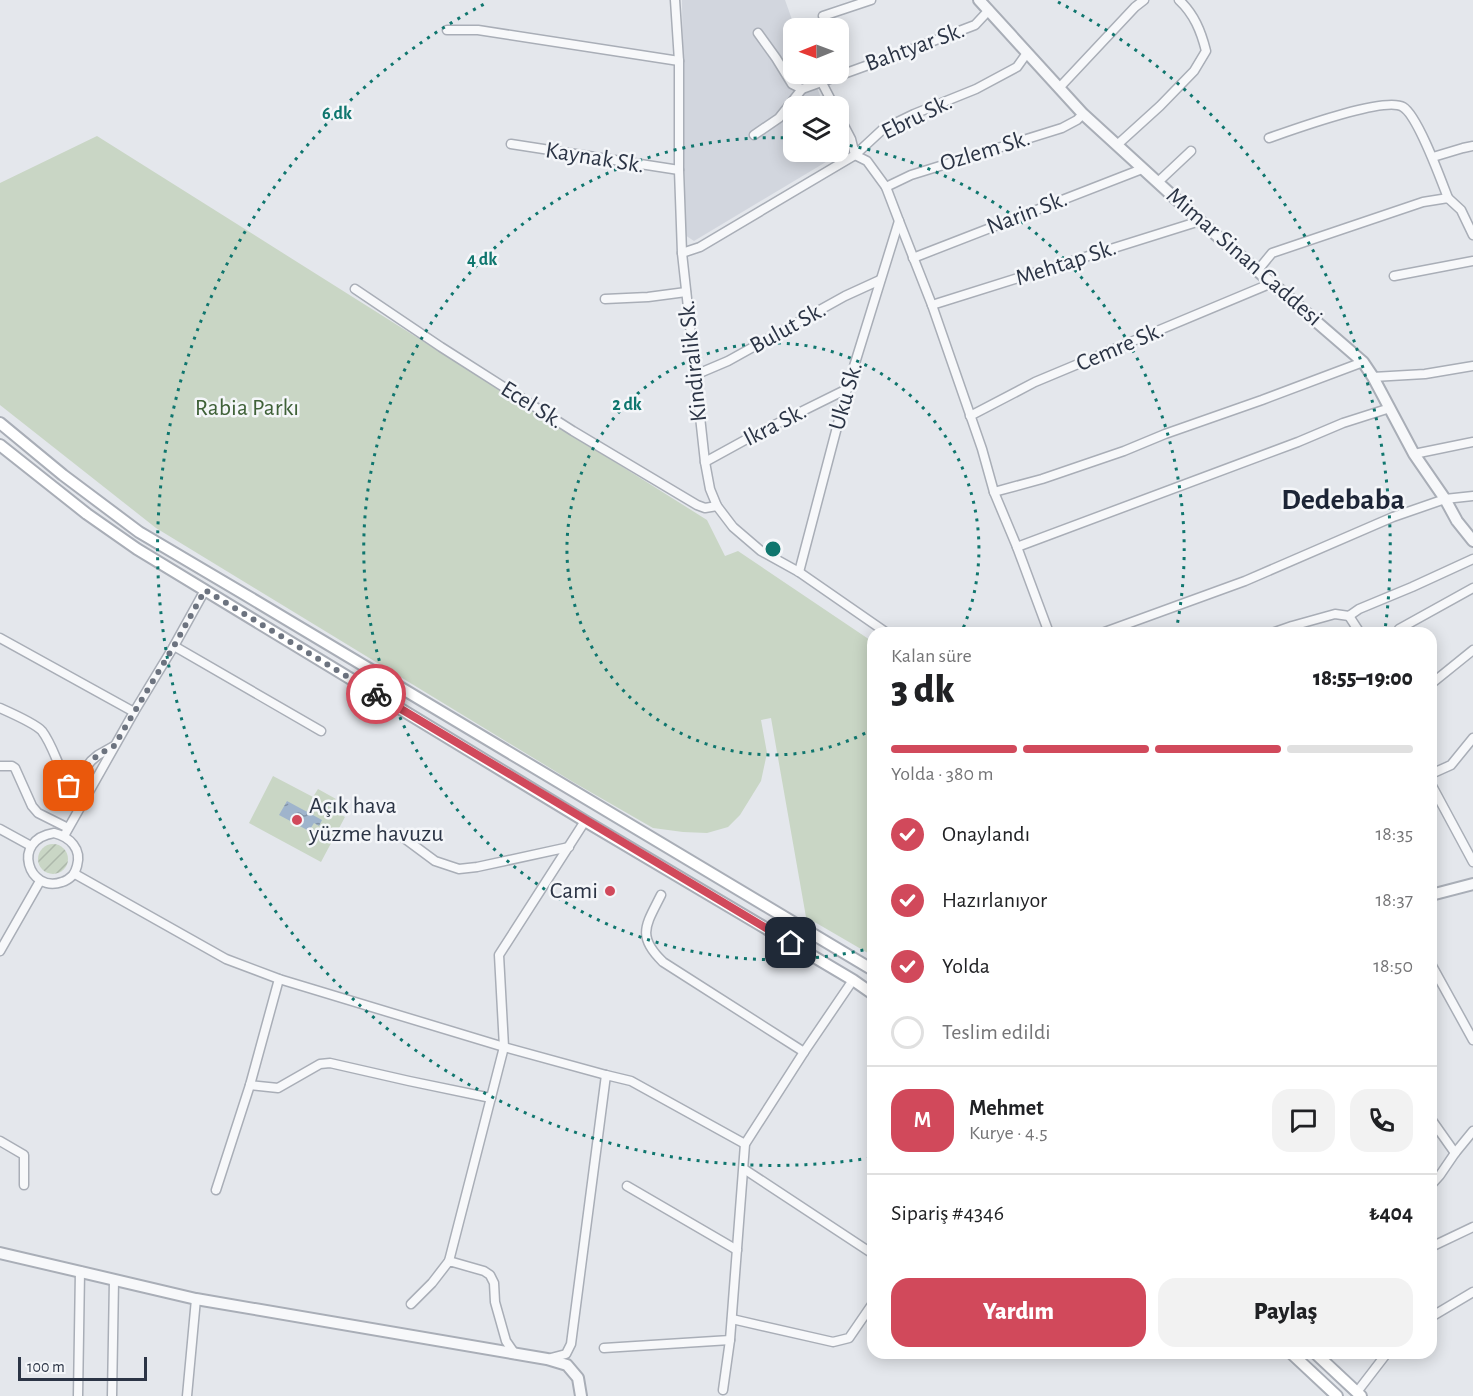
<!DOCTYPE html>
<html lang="tr">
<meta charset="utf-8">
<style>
:root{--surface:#fff;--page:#f2f2f2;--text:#202124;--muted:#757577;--line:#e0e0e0;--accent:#d1495b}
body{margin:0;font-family:"Alegreya Sans",sans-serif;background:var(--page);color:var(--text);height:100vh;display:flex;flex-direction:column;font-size:22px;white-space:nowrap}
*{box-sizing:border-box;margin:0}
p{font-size:20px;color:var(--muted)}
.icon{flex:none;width:33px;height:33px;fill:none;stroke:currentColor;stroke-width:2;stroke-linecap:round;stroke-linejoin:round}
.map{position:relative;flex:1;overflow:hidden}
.details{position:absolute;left:867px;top:627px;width:570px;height:732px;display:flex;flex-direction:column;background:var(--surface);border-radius:18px;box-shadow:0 3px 15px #0003}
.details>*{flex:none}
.needle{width:39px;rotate:269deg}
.buttons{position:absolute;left:783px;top:18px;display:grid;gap:12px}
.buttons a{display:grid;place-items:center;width:66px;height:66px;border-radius:12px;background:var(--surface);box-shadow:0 3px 15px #0003;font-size:30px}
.scale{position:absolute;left:18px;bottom:15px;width:129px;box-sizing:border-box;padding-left:6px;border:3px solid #2b3445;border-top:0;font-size:16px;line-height:21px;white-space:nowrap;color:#2b3445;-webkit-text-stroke:4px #f4f6f9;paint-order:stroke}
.pin{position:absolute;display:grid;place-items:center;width:51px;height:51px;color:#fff;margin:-26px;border-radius:12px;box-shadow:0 3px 9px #0006}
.courier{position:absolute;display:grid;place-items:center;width:60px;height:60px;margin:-30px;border:4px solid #d1495b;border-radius:50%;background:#fff;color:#222;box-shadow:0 2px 8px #0007}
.headline em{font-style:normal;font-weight:800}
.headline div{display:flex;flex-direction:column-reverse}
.headline{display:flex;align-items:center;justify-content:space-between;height:102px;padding:0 24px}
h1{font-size:39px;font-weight:800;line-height:45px}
.bar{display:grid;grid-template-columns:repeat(4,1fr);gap:9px 6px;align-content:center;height:72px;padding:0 24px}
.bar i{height:8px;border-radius:4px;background:var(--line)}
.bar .current{background:var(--accent)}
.bar p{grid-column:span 4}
.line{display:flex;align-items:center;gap:15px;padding:0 24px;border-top:2px solid var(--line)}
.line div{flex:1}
.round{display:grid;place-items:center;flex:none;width:63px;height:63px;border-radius:18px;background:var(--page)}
ol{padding:0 24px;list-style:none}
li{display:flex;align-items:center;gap:18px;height:66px}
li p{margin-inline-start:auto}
li .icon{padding:6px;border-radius:50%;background:var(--accent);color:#fff;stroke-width:4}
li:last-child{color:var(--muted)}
li i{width:33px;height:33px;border:3px solid var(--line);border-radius:50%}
.button{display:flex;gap:12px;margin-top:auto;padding:12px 24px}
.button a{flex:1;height:69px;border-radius:18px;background:var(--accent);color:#fff;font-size:24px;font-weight:800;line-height:69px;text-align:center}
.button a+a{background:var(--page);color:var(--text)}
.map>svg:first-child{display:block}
</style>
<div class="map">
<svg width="1473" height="1396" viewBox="0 0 1473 1396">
<defs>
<pattern id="garden-furrows" width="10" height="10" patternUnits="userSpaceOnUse" patternTransform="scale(1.5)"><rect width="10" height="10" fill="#c9d6c5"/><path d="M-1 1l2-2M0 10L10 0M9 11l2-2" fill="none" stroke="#adb8ab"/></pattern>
<pattern id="water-ripples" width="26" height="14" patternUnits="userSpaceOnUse" patternTransform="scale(1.5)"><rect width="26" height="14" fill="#9fb4cc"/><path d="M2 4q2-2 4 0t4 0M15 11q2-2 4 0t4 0" fill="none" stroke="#8293a7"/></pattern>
</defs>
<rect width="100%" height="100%" fill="#e4e7ec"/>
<polygon fill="#d2d6de" points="682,0 785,0 795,28 794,28 794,74 812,74 824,106 794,106 794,152 838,152 839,146 841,153 694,241 685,235"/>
<g fill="#c9d6c5">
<polygon points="97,136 707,520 725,556 738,551 873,642 873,956 806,917 771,718 761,720 767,753 761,781 740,815 728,827 707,833 683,832 653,828 573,782 156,528 0,405 0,183"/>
<polygon points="273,776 313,797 318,789 336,799 331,809 345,817 321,862 249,823"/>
</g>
<circle fill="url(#garden-furrows)" cx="53" cy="859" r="15"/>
<polygon fill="url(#water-ripples)" points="287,801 322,820 319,826 314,823 309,831 279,815"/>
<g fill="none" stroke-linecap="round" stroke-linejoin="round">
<g stroke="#a9aeb7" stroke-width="11">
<g id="minor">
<polyline points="675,0 679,61 679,170 682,253 705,462 710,489 717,506 733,527 761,551 799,572 887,633"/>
<polyline points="823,16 871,0"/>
<polyline points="447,30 478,30 679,61"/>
<polyline points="758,33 776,58 792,84 802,89 907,51 975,25 989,10"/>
<polyline points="821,81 834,106"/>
<polyline points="1059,88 1135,7 1144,0"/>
<polyline points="838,114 851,139 855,155 867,161 886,187 899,221 932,305 982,449 994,492 1017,547 1049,633"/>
<polyline points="754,135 779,118 802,89"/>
<path d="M1269 138C1292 130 1385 96 1403 107 1418 116 1441 180 1448 198"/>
<polyline points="511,144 679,170"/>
<path d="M1117 145 1160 106 1194 71 1206 51C1201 31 1194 14 1179 0"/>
<polyline points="1433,157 1463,148 1473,146"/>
<polyline points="1158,182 1191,151"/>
<polyline points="886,187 911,175 1062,128 1077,120 1083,114"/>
<polyline points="682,253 700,247 855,155 883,129 914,114 976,89 1017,67 1027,53"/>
<polyline points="913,258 1142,169"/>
<polyline points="1258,270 1272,253 1423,202 1448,198 1461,210 1473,235"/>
<polyline points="1394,276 1473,261"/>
<polyline points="355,289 441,347 573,431 697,505 705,508 717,506"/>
<polyline points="605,299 648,297 686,292"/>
<polyline points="932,305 1200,221"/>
<polyline points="695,375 728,361 845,296 880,280"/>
<polyline points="1373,377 1425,374 1473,366"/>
<polyline points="970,416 1035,382 1272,283"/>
<polyline points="1414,454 1473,442"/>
<polyline points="705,462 756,434 847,389"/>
<polyline points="994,492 1042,479 1124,451 1165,434 1262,400 1363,362"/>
<polyline points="1017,547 1298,442 1343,423 1390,408"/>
<polyline points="799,572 847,389 899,221"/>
<polyline points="1349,616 1360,633"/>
<polyline points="1399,629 1473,588"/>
<polyline points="1102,633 1245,581 1393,517 1445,499 1473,496"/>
<polyline points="1272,633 1292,626 1335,614 1349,616 1359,609 1412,587 1473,559"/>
<polyline points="0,638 134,712"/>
<polyline points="174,646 321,731"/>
<polyline points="1431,684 1473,650"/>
<path d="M0 708C9 712 36 724 42 731 58 752 60 785 85 799"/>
<polyline points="0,766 12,766 15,768 32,806 38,813 68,828"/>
<polyline points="1431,774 1451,765 1473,738"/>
<polyline points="67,781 82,773 91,761 98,755 114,746"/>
<polyline points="1431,784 1473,862"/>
<polyline points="0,829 31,846"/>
<path d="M54 833C70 837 82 849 77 866 76 870 75 872 73 875 70 878 66 881 62 882 29 894 10 840 54 833Z"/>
<polyline points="388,835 400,835 435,861 459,869 477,867 569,847"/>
<polyline points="64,836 134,712 174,646 205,590"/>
<polyline points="75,874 226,959 279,979 504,1047 606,1075"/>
<path d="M661 895C646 925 636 936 663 962L804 1052"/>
<polyline points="0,951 40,881"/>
<polyline points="1431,964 1473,1040"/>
<polyline points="250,1085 278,1088 320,1064 330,1063 409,1081 491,1098"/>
<polyline points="1431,1119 1455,1153"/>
<polyline points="0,1141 24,1155 24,1185"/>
<polyline points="744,1169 873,1254"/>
<polyline points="1431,1185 1440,1175 1455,1153 1473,1131"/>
<polyline points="627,1186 737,1250"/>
<polyline points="216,1190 250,1085 279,979"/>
<polyline points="1431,1247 1473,1227"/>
<polyline points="449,1261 504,1047 499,955 585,821"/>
<polyline points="411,1304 432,1283 449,1261 484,1271 490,1275 494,1283 495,1302 506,1341 515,1354"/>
<polyline points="1431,1317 1473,1292"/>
<polyline points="732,1319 833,1342 849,1338 873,1303"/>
<polyline points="604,1348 730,1340 745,1144 804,1052 853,980"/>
<polyline points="547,1359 566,1354 571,1344 606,1075 631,1081 745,1144"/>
<polyline points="723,1390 730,1340"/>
<polyline points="1357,1392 1387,1353"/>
<polyline points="78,1396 80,1271"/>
<polyline points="112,1396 114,1280"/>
<polyline points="187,1396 196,1299"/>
</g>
</g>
<g stroke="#a9aeb7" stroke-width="14">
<g id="tertiary">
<polyline points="979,0 1083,114 1200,221 1363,362 1373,377 1414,454 1445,499 1457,521 1473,541"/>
<polyline points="1431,895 1473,884"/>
<polyline points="0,1253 196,1299 547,1359 567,1365 578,1378 581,1396"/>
</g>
</g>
<g stroke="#a9aeb7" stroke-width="14">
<g id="secondary">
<polyline points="0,423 63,475 139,532 244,594 873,970"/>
<polyline points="0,445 87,514 137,549 585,821 853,980 873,994"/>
<polyline points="1291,1353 1337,1396"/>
<polyline points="1315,1353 1361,1396"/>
</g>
</g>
<use href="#minor" stroke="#f7f8fa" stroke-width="8"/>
<use href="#tertiary" stroke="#f7f8fa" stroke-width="10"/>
<use href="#secondary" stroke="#fff" stroke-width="10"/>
</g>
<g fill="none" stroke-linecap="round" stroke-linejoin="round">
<polyline stroke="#6c737f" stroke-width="6" stroke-dasharray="0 10.8" points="69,786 67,781 82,773 91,761 98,755 114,746 174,646 205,590 376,694"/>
<polyline stroke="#d1495b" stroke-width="8" points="376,694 791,943"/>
</g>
<g fill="none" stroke="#0f766e" stroke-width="3" stroke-dasharray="3 6">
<path d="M873 729A206 206 0 1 1 961 633"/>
<path d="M872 948A411 411 0 1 1 791 138M841 144A411 411 0 0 1 1176 631"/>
<path d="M870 1158A617 617 0 0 1 488 2M1058 2A617 617 0 0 1 1385 630"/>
</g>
<g fill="#d1495b" stroke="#f4f6f9" stroke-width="2">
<circle cx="297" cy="820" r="6"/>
<circle cx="610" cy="891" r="6"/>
</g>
<g text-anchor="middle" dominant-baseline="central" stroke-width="5" stroke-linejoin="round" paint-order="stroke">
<g font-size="24" fill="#2b3445" stroke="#f4f6f9">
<text transform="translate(915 47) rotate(-20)">Bahtyar Sk.</text>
<text transform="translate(917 117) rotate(-26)">Ebru Sk.</text>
<text transform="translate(985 151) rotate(-17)">Ozlem Sk.</text>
<text transform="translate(595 158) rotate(9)">Kaynak Sk.</text>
<text transform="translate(1027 213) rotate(-21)">Narin Sk.</text>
<text transform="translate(1244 257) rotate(41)">Mimar Sinan Caddesi</text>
<text transform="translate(1066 263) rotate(-18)">Mehtap Sk.</text>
<text transform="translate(788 328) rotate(-29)">Bulut Sk.</text>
<text transform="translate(1120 347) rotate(-23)">Cemre Sk.</text>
<text transform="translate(693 361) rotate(-96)">Kindiralik Sk.</text>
<text transform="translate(846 396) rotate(-74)">Uku Sk.</text>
<text transform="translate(532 405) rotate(32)">Ecel Sk.</text>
<text transform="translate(775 425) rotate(-27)">Ikra Sk.</text>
</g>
<g font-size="24" fill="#3f6138" stroke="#f4f6f9">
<text x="247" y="408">Rabia Parkı</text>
</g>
<g font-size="24" fill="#2b3445" stroke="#f4f6f9" text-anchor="start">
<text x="309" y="806">Açık hava<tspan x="309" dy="28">yüzme havuzu</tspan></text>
<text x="598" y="891" text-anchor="end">Cami</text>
</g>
<g font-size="30" font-weight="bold" fill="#1d2536" stroke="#f4f6f9">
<text x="1343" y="500">Dedebaba</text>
</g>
</g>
<circle cx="773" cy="549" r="9" fill="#0f766e" stroke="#f4f6f9" stroke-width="3"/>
<g font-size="18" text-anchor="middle" font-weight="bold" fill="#0f766e" stroke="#f4f6f9" stroke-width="5" stroke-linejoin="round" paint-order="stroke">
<text x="337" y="119">6 dk</text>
<text x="482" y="265">4 dk</text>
<text x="627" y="410">2 dk</text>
</g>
</svg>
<div class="buttons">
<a><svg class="needle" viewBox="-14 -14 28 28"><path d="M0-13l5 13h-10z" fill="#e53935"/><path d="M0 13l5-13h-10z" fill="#757577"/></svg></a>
<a><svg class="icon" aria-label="layers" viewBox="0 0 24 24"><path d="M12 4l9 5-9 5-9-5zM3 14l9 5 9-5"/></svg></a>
</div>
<div class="scale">100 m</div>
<div class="pin" style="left:69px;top:786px;background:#ea580c"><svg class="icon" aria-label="bag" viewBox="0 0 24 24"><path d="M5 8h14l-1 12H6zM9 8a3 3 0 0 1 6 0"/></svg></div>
<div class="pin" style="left:791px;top:943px;background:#1f2937"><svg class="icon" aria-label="home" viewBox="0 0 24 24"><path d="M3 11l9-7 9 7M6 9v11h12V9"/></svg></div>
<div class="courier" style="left:376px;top:694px"><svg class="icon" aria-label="bike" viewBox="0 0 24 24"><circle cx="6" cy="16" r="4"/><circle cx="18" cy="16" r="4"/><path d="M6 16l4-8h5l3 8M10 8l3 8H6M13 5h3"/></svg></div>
<section class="details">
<div class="headline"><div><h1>3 dk</h1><p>Kalan süre</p></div><em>18:55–19:00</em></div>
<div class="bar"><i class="current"></i><i class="current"></i><i class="current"></i><i></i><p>Yolda · 380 m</p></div>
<ol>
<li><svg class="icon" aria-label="check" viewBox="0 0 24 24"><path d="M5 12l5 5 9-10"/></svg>Onaylandı<p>18:35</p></li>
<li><svg class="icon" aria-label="check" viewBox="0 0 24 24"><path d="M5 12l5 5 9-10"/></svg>Hazırlanıyor<p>18:37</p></li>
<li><svg class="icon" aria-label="check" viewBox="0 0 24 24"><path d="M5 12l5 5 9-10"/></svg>Yolda<p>18:50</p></li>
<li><i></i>Teslim edildi</li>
</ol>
<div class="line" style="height:108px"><b class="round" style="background:var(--accent);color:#fff">M</b><div><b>Mehmet</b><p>Kurye · 4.5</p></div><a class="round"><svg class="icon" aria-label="chat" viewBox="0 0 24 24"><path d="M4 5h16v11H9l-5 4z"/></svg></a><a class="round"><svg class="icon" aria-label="phone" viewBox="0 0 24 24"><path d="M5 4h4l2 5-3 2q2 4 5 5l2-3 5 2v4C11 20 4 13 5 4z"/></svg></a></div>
<div class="line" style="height:78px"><div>Sipariş #4346</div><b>₺404</b></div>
<div class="button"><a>Yardım</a><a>Paylaş</a></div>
</section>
</div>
